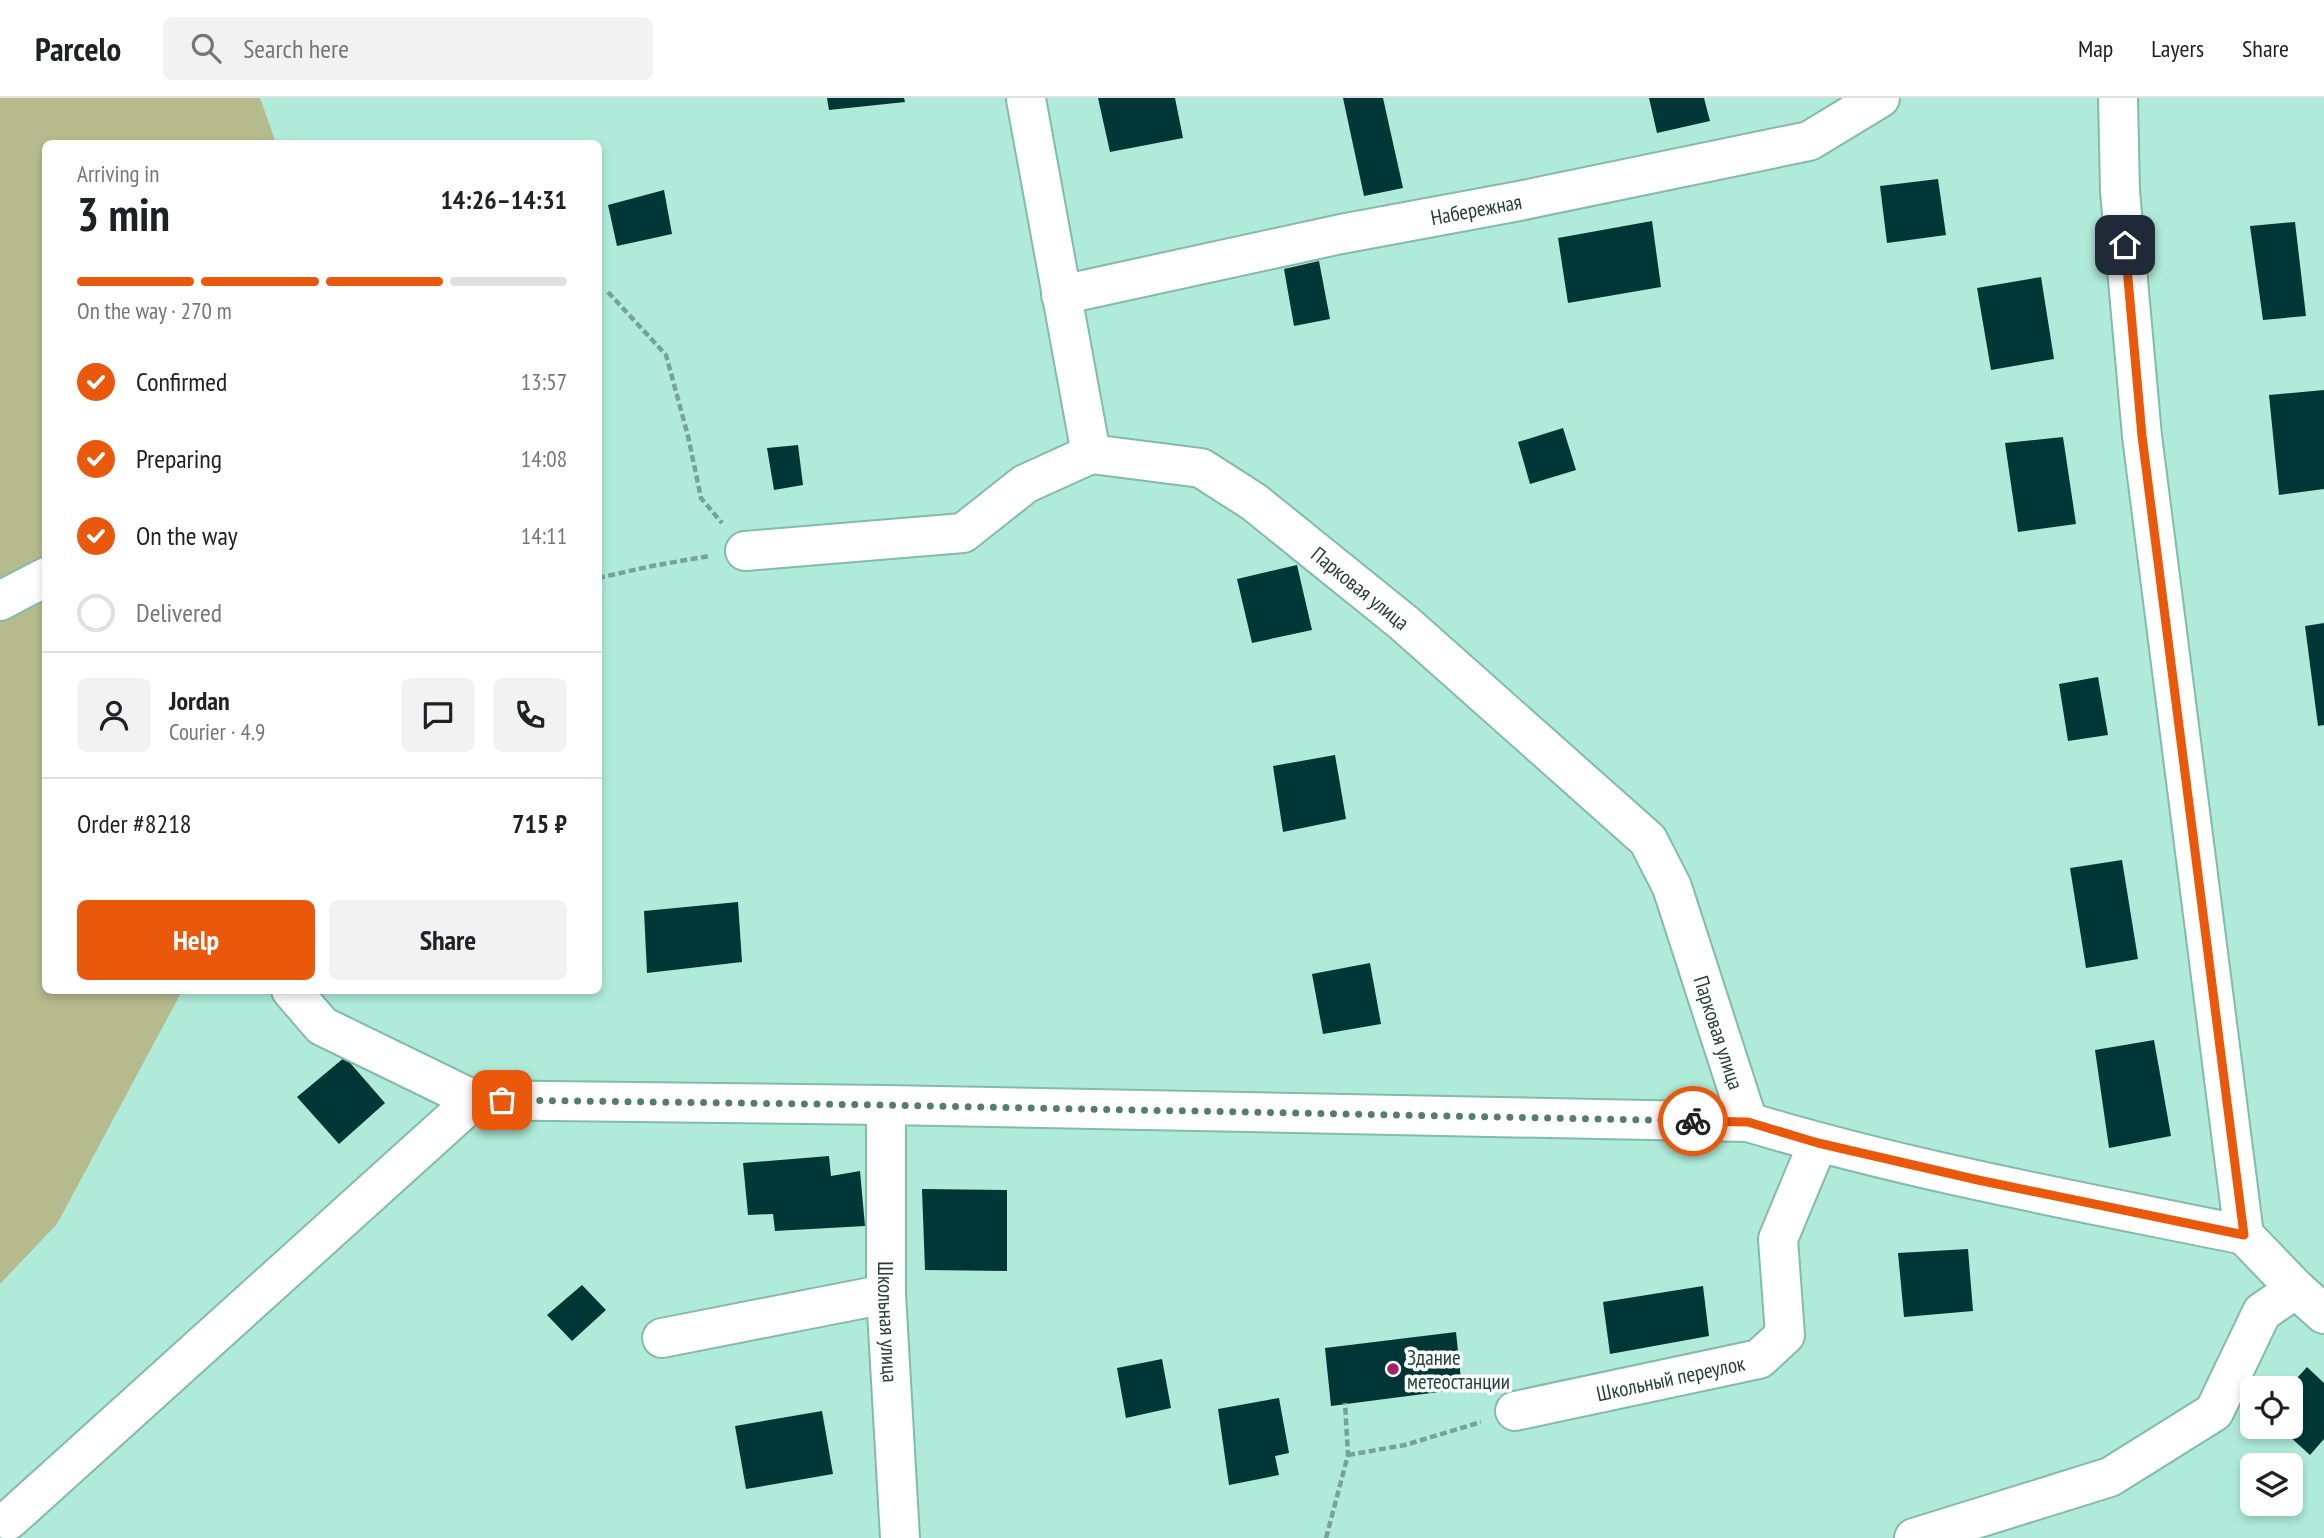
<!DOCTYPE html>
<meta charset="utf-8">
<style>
:root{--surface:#fff;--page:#f2f2f2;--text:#202124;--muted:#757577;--line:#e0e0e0;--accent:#ea580c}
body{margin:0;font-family:"PT Sans Narrow",sans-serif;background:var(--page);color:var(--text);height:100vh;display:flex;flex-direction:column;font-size:26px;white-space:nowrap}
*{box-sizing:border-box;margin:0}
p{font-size:23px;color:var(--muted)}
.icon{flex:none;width:38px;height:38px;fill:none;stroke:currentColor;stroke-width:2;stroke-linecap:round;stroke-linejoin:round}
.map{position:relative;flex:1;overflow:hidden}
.panel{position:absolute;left:42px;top:42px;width:560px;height:854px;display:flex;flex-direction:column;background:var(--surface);border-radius:10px;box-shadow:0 4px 10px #0003}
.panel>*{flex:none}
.controls{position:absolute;left:2240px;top:1278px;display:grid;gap:14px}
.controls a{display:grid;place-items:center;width:63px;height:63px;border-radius:10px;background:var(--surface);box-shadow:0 4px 10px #0003;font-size:35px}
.pin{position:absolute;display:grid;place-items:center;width:60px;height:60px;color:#fff;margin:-30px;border-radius:14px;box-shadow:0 4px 10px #0006}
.courier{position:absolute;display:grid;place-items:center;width:70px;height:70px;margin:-35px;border:5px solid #ea580c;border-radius:50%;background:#fff;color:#222;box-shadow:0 2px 9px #0007}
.summary em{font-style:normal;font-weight:700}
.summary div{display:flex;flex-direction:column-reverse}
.summary{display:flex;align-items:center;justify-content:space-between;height:119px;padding:0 35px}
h1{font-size:46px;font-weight:700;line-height:52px}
.bar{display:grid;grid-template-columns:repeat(4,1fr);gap:10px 7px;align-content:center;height:84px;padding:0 35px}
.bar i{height:9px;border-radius:5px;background:var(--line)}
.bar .current{background:var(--accent)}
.bar p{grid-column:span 4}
.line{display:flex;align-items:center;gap:18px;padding:0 35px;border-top:2px solid var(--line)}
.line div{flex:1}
.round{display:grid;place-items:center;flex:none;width:74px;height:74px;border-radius:10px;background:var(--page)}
ol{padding:0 35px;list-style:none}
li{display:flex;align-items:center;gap:21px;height:77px}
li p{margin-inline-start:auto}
li .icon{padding:7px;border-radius:50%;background:var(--accent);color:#fff;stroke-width:4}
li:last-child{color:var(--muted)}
li i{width:38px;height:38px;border:4px solid var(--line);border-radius:50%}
.action{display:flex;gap:14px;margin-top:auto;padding:14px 35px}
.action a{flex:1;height:80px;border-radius:10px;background:var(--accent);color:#fff;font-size:28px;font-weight:700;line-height:80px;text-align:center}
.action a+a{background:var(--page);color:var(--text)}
header{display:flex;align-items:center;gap:42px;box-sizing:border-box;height:98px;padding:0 35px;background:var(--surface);border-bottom:2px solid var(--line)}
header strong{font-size:33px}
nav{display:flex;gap:38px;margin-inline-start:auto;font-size:24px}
.search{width:490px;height:63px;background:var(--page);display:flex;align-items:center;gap:18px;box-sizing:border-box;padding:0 24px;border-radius:10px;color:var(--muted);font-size:26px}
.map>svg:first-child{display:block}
</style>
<header>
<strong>Parcelo</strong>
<div class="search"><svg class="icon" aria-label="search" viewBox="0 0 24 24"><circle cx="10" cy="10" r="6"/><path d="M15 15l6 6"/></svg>Search here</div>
<nav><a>Map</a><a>Layers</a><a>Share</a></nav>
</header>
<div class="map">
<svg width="2324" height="1440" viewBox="0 0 2324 1440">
<rect width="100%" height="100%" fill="#b0ebd9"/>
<polygon fill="#b5bb8d" points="0,0 260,0 276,45 46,46 46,892 182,893 57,1126 0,1186"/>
<g fill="#003736">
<polygon points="827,0 904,0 905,4 829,12"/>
<polygon points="1098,0 1175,0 1183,40 1110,54"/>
<polygon points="1343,0 1383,0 1403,90 1364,98"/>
<polygon points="1649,0 1704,0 1710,23 1657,35"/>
<polygon points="1938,81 1946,137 1887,145 1880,88"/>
<polygon points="664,92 672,136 617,148 608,107"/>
<polygon points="1652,123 1661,189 1568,205 1558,140"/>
<polygon points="2295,124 2306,218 2263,222 2250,128"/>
<polygon points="1319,163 1330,221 1294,228 1284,171"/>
<polygon points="2041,179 2054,261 1991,272 1977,190"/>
<polygon points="2324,292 2324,391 2279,397 2269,297"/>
<polygon points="1563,330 1576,372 1530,386 1518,344"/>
<polygon points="2063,339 2076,426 2018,434 2005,345"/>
<polygon points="798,347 803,387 774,392 767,350"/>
<polygon points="1297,467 1312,532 1252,545 1237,481"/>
<polygon points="2324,525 2324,627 2318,628 2305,528"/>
<polygon points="2098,579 2108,637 2068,643 2059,586"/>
<polygon points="1335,657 1346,721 1283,734 1273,668"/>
<polygon points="2122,762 2138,861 2086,870 2070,770"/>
<polygon points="738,804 742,864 647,875 644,813"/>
<polygon points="1370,865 1381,926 1323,936 1312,876"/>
<polygon points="2154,942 2171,1038 2109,1050 2095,952"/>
<polygon points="345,959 385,1005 339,1046 297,999"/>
<polygon points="829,1058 831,1078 860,1073 865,1128 775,1133 773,1116 748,1117 743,1065"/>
<polygon points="922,1091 1007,1092 1007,1173 925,1172"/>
<polygon points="1968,1151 1973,1213 1904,1219 1898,1155"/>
<polygon points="582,1187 606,1212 572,1243 547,1217"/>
<polygon points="1703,1188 1709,1238 1610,1256 1603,1204"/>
<polygon points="1456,1234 1462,1291 1331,1308 1325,1250"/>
<polygon points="1162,1261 1171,1310 1126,1320 1117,1270"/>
<polygon points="2307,1269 2324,1285 2324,1341 2310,1357 2278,1328 2291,1328 2291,1290 2288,1290"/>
<polygon points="1279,1300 1289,1355 1275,1358 1279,1377 1229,1387 1218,1311"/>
<polygon points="822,1313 833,1376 746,1391 735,1328"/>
</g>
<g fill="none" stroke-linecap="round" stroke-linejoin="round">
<g stroke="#82bba9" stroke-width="42">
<g id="minor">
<polyline points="2118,0 2120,93 2142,338 2244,1137 2296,1191 2324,1216"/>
<polyline points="1026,1 1091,356"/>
<path id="s1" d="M1061 197 1341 136 1519 103 1809 43 1880 0"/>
<path id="s2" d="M745 453 963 435 1025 386 1091 356 1201 370 1254 404 1404 525 1648 742 1672 789 1748 1024"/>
<polyline points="0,503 46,479"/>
<path d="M291 892 322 928 474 1002 886 1007 1748 1024C1910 1073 2078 1103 2244 1137"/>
<path id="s3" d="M886 1007V1196L900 1440"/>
<polyline points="662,1240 886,1196"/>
<path id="s4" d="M1515 1313 1759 1261 1785 1237 1778 1141 1818 1045"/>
<polyline points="9,1422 474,1002"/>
<polyline points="1914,1440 2110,1379 2214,1314 2262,1214 2296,1191"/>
</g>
</g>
<g stroke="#77a396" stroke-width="4.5" stroke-dasharray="7 3.5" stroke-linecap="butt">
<polyline points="608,194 666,257 688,338 701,400 722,425"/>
<polyline points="598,480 652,468 709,458"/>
<polyline points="1348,1357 1405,1347 1481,1324"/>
<polyline points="1326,1440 1348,1357 1345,1305"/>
</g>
<use href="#minor" stroke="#fff" stroke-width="38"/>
</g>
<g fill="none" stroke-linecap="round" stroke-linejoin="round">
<polyline stroke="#567b70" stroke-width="7" stroke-dasharray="0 12.6" points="502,1002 886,1007 1693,1023"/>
<polyline stroke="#ea580c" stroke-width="9" points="1693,1023 1748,1024 1818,1045 1978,1082 2244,1137 2142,338 2125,147"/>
</g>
<circle fill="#a72069" stroke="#f9fffd" stroke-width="2.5" cx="1393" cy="1271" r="7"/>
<g text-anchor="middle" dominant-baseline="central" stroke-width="7" stroke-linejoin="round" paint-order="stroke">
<g font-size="21" fill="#263e37" stroke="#f9fffd">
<text stroke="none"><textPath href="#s1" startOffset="424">Набережная</textPath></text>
<text stroke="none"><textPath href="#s2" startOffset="681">Парковая улица</textPath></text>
<text stroke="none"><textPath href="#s2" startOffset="1269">Парковая улица</textPath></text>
<text stroke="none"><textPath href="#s3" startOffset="217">Школьная улица</textPath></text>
<text stroke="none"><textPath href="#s4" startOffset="159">Школьный переулок</textPath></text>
</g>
<g font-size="21" fill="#263e37" stroke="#f9fffd" text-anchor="start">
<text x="1407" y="1259">Здание<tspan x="1407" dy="24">метеостанции</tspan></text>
</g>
</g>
</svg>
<div class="controls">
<a><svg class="icon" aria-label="locate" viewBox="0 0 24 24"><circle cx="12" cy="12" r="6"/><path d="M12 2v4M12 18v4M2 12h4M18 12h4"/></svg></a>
<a><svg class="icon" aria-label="layers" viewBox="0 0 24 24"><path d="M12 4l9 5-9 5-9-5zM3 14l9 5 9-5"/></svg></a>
</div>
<div class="pin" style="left:502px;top:1002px;background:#ea580c"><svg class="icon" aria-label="bag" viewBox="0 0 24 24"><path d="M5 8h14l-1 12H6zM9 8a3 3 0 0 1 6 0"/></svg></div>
<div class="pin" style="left:2125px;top:147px;background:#1f2937"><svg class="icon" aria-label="home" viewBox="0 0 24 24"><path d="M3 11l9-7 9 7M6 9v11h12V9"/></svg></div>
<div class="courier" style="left:1693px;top:1023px"><svg class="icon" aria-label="bike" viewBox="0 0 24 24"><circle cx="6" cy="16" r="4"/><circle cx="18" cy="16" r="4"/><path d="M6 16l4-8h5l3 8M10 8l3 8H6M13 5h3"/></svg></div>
<section class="panel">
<div class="summary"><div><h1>3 min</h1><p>Arriving in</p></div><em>14:26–14:31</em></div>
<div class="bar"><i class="current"></i><i class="current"></i><i class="current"></i><i></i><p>On the way · 270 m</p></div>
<ol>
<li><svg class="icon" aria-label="check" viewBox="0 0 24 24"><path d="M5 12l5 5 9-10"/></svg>Confirmed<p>13:57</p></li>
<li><svg class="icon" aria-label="check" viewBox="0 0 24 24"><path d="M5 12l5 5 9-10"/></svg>Preparing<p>14:08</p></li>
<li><svg class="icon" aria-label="check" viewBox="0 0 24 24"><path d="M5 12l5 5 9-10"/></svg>On the way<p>14:11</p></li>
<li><i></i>Delivered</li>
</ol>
<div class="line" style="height:126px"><a class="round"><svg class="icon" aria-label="person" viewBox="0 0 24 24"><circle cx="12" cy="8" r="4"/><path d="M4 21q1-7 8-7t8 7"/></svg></a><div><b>Jordan</b><p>Courier · 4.9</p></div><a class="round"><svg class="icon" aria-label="chat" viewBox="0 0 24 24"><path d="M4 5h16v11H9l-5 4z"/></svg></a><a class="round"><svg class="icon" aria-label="phone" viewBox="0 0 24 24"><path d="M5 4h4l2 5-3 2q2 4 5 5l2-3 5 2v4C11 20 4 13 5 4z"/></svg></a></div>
<div class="line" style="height:91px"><div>Order #8218</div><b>715 ₽</b></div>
<div class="action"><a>Help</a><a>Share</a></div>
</section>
</div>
